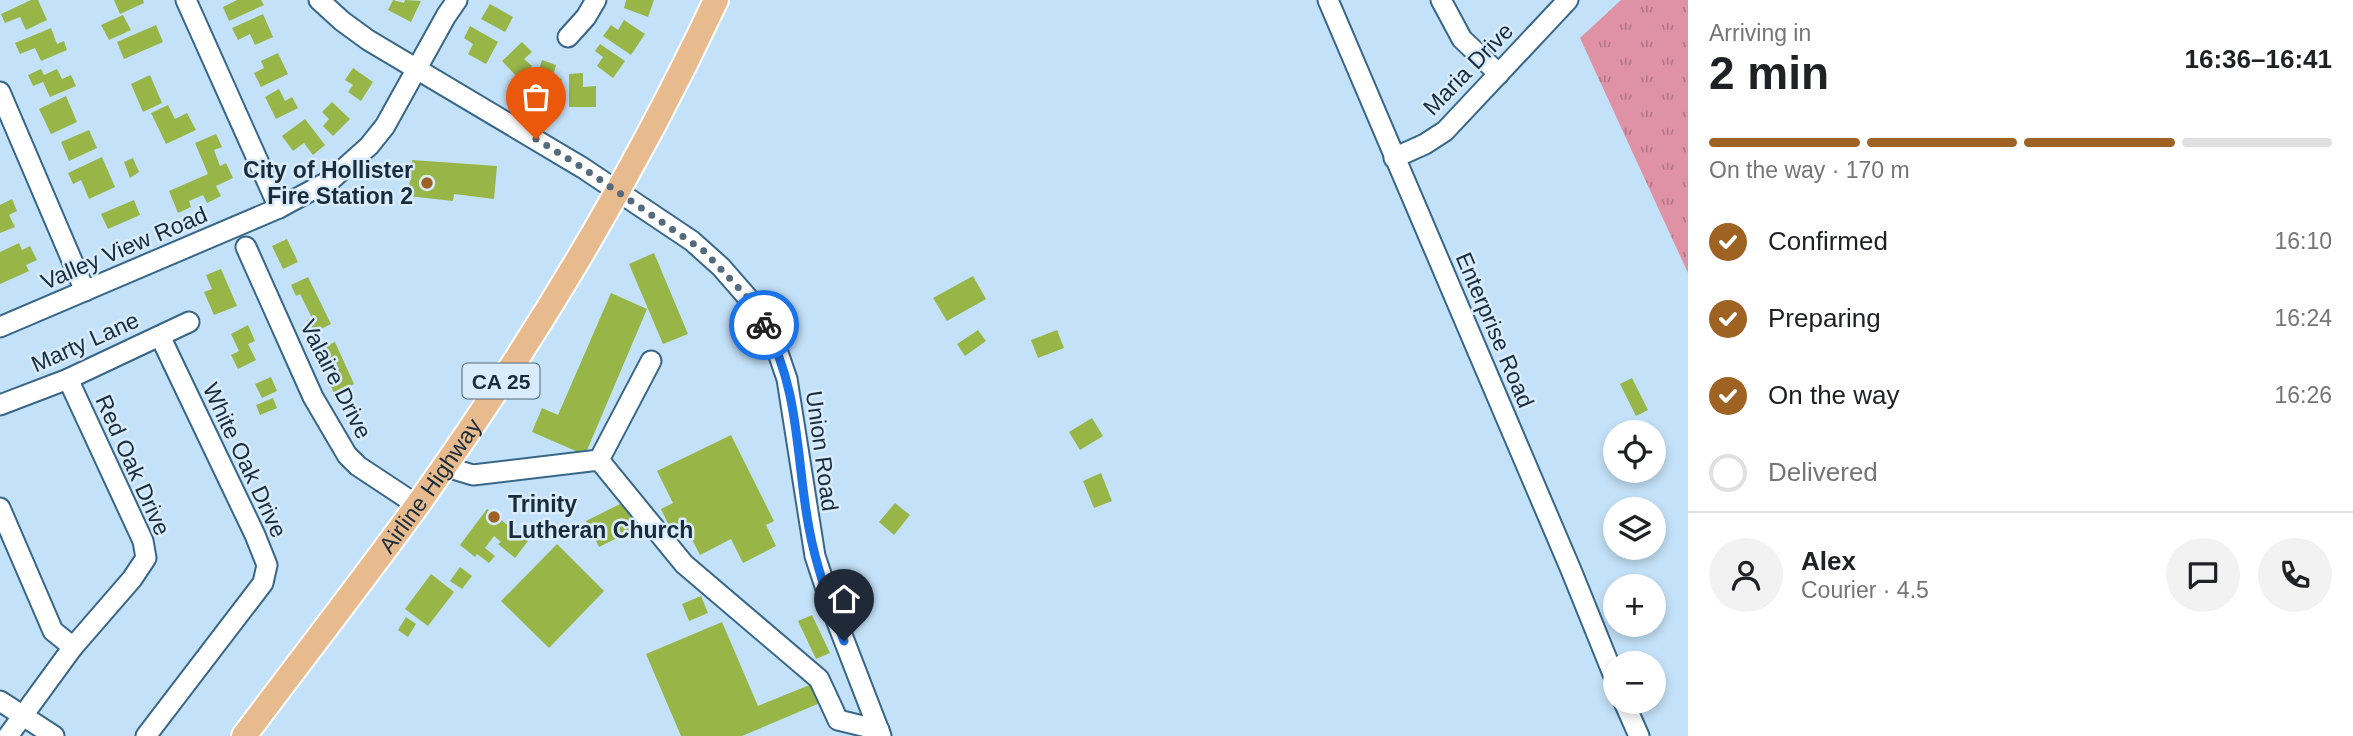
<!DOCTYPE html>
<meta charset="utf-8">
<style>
:root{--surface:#fff;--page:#f2f2f2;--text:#202124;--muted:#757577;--line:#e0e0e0;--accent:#9e6223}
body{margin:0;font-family:Arial,sans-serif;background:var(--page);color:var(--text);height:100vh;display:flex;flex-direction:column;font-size:26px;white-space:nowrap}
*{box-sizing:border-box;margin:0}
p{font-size:23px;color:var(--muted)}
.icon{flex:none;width:38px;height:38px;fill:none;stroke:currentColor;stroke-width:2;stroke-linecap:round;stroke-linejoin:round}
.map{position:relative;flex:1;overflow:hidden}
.sheet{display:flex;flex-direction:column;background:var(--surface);width:665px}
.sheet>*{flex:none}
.tools{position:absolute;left:1603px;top:420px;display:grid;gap:14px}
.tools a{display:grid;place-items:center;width:63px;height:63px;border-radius:50%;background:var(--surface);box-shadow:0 4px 10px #0003;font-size:35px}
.pin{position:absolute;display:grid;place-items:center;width:60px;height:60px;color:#fff;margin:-72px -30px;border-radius:50% 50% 50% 0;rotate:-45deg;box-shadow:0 0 7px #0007}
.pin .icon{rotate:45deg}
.courier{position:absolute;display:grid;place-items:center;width:70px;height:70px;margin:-35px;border:5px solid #1a73e8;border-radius:50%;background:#fff;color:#222;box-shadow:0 2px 9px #0007}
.summary em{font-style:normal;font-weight:700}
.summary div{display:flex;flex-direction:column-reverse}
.summary{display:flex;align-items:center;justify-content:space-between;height:119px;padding:0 21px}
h1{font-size:46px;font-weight:700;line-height:52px}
.bar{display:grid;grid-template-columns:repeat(4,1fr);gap:10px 7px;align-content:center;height:84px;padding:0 21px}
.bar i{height:9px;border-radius:5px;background:var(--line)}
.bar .on{background:var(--accent)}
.bar p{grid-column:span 4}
.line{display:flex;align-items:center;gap:18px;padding:0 21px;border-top:2px solid var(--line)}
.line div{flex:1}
.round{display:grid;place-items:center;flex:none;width:74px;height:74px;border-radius:37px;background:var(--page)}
ol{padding:0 21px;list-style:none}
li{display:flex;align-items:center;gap:21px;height:77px}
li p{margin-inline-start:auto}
li .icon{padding:7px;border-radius:50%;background:var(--accent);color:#fff;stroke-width:4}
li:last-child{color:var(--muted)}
li i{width:38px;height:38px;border:4px solid var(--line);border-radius:50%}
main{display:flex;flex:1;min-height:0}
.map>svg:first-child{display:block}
</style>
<main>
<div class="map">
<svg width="1688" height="736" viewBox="0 0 1688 736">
<defs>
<pattern id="grass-tufts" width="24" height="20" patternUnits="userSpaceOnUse" patternTransform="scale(1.75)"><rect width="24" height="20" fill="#df92a6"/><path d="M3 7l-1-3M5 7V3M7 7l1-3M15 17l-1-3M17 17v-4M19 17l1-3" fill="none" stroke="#b47788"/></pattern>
</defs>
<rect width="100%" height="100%" fill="#c3e1f8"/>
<polygon fill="url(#grass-tufts)" points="1621,0 1688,0 1688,273 1580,38"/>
<g fill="#98b647">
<polygon points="31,0 38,0 47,20 26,30 20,17 5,23 1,14"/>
<polygon points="114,0 143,0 144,3 120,14"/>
<polygon points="237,0 261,0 264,5 229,21 223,7"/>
<polygon points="393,0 404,3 405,0 421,1 411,22 388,10"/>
<polygon points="626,0 654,0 648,17 624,8"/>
<polygon points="490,4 513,17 505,32 481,19"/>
<polygon points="263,14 273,37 255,45 250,34 238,40 232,28"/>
<polygon points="123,15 131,30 109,40 101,25"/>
<polygon points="624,20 645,34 631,55 603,36 611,25 618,30"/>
<polygon points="156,25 163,42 124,59 117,42"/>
<polygon points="470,26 498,42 486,64 468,54 473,44 464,38"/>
<polygon points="51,28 57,44 64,41 67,50 41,61 35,48 20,54 15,43"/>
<polygon points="522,42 532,52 524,59 532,66 519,79 502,61"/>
<polygon points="600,44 625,61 613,78 597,66 603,57 595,51"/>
<polygon points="278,53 288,74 261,87 254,73 264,68 261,61"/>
<polygon points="542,60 556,65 553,76 562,79 557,96 533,88"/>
<polygon points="353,68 373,82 361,101 348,92 353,85 345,80"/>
<polygon points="41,69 44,75 57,69 62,79 71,75 76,86 50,97 43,82 33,86 28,75"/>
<polygon points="583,73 583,87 596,86 596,107 569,107 569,74"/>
<polygon points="150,75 162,103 143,112 131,84"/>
<polygon points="279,89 285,101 292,97 298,108 276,119 265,97"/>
<polygon points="66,96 77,122 51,134 39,109"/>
<polygon points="332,102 350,119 333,136 323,126 329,119 322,112"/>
<polygon points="168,105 175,119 187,113 196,130 166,144 151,113"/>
<polygon points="305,119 325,145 313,155 304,143 293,151 282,136"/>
<polygon points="89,130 97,148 69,161 61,142"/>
<polygon points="216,134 222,147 214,150 220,166 226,163 233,178 216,186 221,196 207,203 203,195 189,201 191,207 178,213 169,191 208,174 195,143"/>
<polygon points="102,157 115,187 89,199 81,180 73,184 68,173"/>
<polygon points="133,158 139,172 130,178 124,162"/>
<polygon points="412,160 497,166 494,199 454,194 453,201 408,196"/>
<polygon points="12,199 17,211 9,215 15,227 0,233 0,205"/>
<polygon points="134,200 140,215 108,229 101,214"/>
<polygon points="287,239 298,262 283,269 272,246"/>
<polygon points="19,243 22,250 30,246 37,260 26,265 29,271 0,284 0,252"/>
<polygon points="654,253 688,334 663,344 629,264"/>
<polygon points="221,269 237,306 214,315 204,292 212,289 206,275"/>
<polygon points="973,276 986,299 947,321 933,298"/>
<polygon points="308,277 331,324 313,333 307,320 312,318 300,294 296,296 291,285"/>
<polygon points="611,293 647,309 585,455 532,432 542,408 558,415"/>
<polygon points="248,325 255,341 248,344 256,360 238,369 231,355 239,351 231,334"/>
<polygon points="978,330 986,341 965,356 957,344"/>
<polygon points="1057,330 1064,348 1038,358 1031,340"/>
<polygon points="335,342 354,384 334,393 326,375 339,369 335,360 323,366 317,350"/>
<polygon points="271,377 277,391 262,398 255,384"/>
<polygon points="1632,378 1648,410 1636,416 1620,384"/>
<polygon points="273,398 277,408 260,415 256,405"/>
<polygon points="1092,418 1103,436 1080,450 1069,432"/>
<polygon points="731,435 774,521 766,525 776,546 743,563 731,539 700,555 683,522 670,528 661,509 673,503 657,471"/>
<polygon points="1101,473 1112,501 1094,508 1083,481"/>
<polygon points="626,501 639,527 599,547 586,521"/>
<polygon points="895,503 910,515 894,535 879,522"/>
<polygon points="487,509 528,541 515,558 498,544 501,542 494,536 485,548 495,556 489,563 477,554 475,557 460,545"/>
<polygon points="557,544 604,591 549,648 501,601"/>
<polygon points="460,567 472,576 462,589 450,581"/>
<polygon points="431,574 454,592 428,626 405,609"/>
<polygon points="701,596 708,613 689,621 682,604"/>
<polygon points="812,615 830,653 816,659 798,621"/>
<polygon points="406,617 416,624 408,637 398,630"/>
<polygon points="722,622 758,706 812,684 820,703 742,736 681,736 646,654"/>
</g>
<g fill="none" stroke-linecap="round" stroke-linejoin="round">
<g stroke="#386689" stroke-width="23">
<g id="minor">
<polyline points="186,0 279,208"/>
<polyline points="319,0 342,21 368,40 583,168 692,241 721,267 748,298 776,347 787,379 815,556 837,622 881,736"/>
<polyline points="1328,0 1571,570 1615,679"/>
<polyline points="1441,0 1462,39 1499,74"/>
<polyline points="568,37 586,17 596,0"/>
<polyline points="0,92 85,291"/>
<polyline points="1394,158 1425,144 1445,131 1568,0"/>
<polyline points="246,247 313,397 347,455 358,466 417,505"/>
<polyline points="0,327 279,208 331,180 369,146 385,126 446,16 457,0"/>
<polyline points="0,405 68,379 189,322"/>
<polyline points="599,460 651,361"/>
<polyline points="443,466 473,475 599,460 684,564 819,679 838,720 879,730"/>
<polyline points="0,508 53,631 73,647"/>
<polyline points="0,701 54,736"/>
<polyline points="1624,702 1639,736"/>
<polyline points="8,736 73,647 132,579 146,558 143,541 68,379"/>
<polyline points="146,736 263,583 267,565 255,535 160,336"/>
</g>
</g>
<g stroke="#fff" stroke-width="28">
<g id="major">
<path id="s1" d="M244 736C301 660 360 584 416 507 529 349 634 175 716 0"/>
</g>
</g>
<use href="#minor" stroke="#fff" stroke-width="19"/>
<use href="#major" stroke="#e8bb8f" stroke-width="24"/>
</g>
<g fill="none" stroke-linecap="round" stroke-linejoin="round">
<polyline stroke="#546b7d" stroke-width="7" stroke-dasharray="0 12.6" points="536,139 583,168 704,251 748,298 764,325"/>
<path stroke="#1a73e8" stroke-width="9" d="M764 325C800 387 796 460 809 528 816 567 830 604 844 641"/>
</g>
<g fill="#9e6223" stroke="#d9ecfd" stroke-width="2.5">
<circle cx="427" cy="183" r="7"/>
<circle cx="494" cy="517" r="7"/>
</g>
<g text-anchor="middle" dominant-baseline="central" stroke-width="5" stroke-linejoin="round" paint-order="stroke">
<rect fill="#d9ecfd" stroke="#526675" stroke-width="2" x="462.5" y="363.5" width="77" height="35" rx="5"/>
<g font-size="21" font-weight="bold" fill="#182c3b">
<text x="501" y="381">CA 25</text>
</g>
<g font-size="23" fill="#182c3b" stroke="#d9ecfd">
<text transform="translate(1468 69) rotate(-46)">Maria Drive</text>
<text transform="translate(124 248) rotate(-23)">Valley View Road</text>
<text transform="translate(1495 330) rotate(67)">Enterprise Road</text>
<text transform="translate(85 342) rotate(-24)">Marty Lane</text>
<text transform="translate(336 379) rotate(63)">Valaire Drive</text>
<text transform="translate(822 451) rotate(82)">Union Road</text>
<text transform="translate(245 460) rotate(65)">White Oak Drive</text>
<text transform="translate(133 465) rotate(66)">Red Oak Drive</text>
<text stroke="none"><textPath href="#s1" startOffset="312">Airline Highway</textPath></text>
</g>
<g font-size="23" font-weight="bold" fill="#182c3b" stroke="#d9ecfd" text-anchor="end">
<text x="413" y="170">City of Hollister<tspan x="413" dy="26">Fire Station 2</tspan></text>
<text x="508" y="504" text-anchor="start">Trinity<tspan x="508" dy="26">Lutheran Church</tspan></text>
</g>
</g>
</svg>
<div class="tools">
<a><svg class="icon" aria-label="locate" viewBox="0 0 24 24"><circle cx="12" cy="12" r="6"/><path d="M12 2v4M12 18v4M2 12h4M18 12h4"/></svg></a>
<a><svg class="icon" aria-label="layers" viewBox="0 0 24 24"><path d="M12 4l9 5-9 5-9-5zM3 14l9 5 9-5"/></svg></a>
<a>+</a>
<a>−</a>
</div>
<div class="pin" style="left:536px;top:139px;background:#ea580c"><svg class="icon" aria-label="bag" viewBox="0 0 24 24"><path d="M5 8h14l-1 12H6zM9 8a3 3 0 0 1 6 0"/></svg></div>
<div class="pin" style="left:844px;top:641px;background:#1f2937"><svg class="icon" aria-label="home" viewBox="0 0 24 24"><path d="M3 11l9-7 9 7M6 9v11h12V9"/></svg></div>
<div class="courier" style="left:764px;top:325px"><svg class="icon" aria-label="bike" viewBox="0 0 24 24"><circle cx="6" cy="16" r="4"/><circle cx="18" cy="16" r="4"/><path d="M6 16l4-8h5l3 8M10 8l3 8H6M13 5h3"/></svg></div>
</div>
<section class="sheet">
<div class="summary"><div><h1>2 min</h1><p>Arriving in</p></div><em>16:36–16:41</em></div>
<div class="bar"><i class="on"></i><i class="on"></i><i class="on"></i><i></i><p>On the way · 170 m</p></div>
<ol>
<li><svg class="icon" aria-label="check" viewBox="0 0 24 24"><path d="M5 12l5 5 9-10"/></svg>Confirmed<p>16:10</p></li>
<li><svg class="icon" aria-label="check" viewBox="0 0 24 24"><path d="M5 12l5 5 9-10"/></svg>Preparing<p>16:24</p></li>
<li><svg class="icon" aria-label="check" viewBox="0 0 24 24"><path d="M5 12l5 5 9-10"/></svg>On the way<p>16:26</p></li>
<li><i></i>Delivered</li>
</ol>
<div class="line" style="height:126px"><a class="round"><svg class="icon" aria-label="person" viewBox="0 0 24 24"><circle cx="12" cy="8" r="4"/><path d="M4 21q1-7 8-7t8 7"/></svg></a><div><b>Alex</b><p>Courier · 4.5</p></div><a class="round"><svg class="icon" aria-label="chat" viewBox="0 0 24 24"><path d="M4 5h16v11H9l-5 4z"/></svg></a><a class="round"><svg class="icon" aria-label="phone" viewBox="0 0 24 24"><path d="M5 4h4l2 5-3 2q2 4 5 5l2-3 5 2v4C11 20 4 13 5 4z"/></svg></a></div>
</section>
</main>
